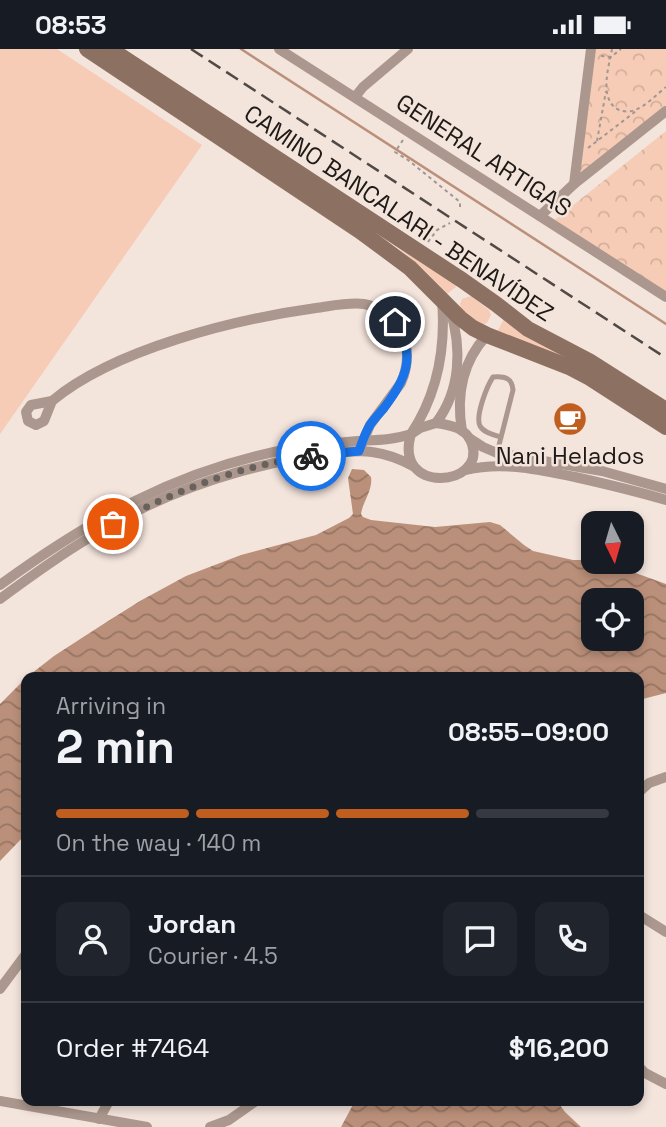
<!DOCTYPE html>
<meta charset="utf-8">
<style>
:root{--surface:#171b24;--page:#20242c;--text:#f1f3f6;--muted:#9ea1a6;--line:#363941;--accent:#c05e1f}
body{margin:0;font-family:"Space Grotesk",sans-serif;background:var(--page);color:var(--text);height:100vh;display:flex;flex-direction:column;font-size:26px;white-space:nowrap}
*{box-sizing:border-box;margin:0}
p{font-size:23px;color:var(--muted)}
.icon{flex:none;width:38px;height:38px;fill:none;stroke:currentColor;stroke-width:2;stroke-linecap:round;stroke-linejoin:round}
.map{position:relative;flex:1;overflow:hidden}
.drawer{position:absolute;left:21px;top:623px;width:623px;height:434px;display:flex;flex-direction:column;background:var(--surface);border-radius:14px;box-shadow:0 4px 10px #0003}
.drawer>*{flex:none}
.needle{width:46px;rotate:175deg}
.controls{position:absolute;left:581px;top:462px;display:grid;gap:14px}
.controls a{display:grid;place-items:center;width:63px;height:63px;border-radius:14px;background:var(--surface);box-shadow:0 4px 10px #0003;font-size:35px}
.pin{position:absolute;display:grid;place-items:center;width:60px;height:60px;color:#fff;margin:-30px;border:4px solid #fff;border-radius:50%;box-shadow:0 2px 7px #0007}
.courier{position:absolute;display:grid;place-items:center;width:70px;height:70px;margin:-35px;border:5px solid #1a73e8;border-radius:50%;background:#fff;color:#222;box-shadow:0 2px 9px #0007}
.head em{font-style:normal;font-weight:700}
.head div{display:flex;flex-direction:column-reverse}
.head{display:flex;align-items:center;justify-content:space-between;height:119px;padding:0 35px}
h1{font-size:46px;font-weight:700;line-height:52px}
.bar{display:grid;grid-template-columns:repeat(4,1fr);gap:10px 7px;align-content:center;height:84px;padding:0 35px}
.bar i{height:9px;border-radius:5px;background:var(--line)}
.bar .active{background:var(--accent)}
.bar p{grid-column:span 4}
.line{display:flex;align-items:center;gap:18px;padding:0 35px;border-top:2px solid var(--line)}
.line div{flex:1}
.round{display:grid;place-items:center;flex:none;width:74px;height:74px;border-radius:14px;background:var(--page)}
.status{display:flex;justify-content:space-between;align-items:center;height:49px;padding:0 35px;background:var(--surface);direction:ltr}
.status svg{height:19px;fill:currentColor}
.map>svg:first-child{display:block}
</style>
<div class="status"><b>08:53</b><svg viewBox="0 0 49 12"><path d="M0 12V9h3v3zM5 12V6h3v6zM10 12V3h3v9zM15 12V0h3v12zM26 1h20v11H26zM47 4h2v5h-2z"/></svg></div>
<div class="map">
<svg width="666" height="1078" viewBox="0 0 666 1078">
<defs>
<pattern id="park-crowns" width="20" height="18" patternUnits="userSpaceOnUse" patternTransform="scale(1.75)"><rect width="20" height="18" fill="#f7ccb6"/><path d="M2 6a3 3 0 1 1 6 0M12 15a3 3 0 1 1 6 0" fill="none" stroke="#d3af9c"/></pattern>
<pattern id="water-waves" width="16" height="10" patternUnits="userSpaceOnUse" patternTransform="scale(1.75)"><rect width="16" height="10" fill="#bb907a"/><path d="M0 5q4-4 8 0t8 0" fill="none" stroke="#977563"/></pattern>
</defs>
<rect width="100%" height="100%" fill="#f3e4dc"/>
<g fill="#f7ccb6">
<polygon points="0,0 57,0 202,96 0,385"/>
<polygon points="96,0 102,0 302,130 426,217 455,234 456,238 447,245 424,221 397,198 300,133"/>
<polygon points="471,247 489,261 491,266 487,274 481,276 461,261 460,255 462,250"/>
<polygon points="504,270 594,320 497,283"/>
</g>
<g fill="url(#park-crowns)">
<polygon points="591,0 666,0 666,62 574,135"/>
<polygon points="666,82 666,251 547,177"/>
</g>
<g fill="url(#water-waves)" fill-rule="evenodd">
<path d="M352 420 364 421 371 428C373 441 363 452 361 465L363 468 371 471 435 478 490 473 500 476 524 496 533 502 573 511H593V513L608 514 666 535V644L639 651V628H27L54 607 105 574 140 552 186 527 241 506 316 486 349 469 353 465 348 429ZM593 551H632V590H593Z"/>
<polygon points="26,629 26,785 0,812 0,655"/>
<polygon points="355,1052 557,1052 565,1063 581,1078 341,1078"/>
</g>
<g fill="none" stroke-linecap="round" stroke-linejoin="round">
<polyline stroke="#bb907a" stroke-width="2.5" points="241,0 666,275"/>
<g stroke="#a29791" stroke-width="2" stroke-dasharray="3.5 3.5" stroke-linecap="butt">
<path d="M612 0C609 17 598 51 619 61 624 63 631 63 635 61 646 57 657 45 666 38"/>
<polyline points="601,7 611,8 621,0"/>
<polyline points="403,91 395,103 408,111 460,153 460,160"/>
<polyline points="597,92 606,42"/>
<polyline points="588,99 636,62"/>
<polyline points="428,193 437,181 450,174"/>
</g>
<path stroke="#ab978d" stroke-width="5" d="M497 404 513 341C512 329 505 327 493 328 487 337 475 367 480 377 484 384 494 386 501 388"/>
<g stroke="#ab978d" stroke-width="10">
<polyline points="279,0 666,248"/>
<polyline points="355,48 363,38 408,0"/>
<polyline points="574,135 591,0"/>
<polyline points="540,167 574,135 666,62"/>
<path d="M52 352C114 300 236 270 316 259 331 257 349 253 364 255 380 258 393 269 401 283 410 298 408 318 401 334L370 376 359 402"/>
<polygon points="52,352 44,372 36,376 28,372 26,363 31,356"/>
<path d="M436 374C451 376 467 379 472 395 486 438 393 446 411 385L420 379Z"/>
<path d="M436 374C461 341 462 299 450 260"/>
<path d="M462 382C456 346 462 313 487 286"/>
<polyline points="469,389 483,398 497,404 602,422 666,440"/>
<path d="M466 421C502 412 540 421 575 428 606 435 636 442 666 451"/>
<path d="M0 536C89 471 179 420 289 400 312 396 335 394 358 392 376 391 394 391 411 385 438 344 446 299 442 251"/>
<path d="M0 550C46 516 93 483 145 458 203 430 271 411 335 404 347 403 360 401 372 403 387 405 400 410 413 417"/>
<polyline points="639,743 649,734 666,728"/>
<polyline points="639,866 666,883"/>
<polyline points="0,940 26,905"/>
<polyline points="639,1018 645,1024 666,1035"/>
<polyline points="0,1052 147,1078"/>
<polyline points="99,1070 109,1052"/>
<polyline points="210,1078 229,1071 256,1052"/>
</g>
<g stroke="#8c7062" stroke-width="16">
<polyline points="87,0 360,182 410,219 460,269 473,279 487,286 569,318 590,329 666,378"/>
<polyline points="110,0 462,231 496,255 528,280 589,312 666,361"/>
</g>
<polyline stroke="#504945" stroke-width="2.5" stroke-dasharray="14 7" stroke-linecap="butt" points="191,0 666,309"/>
</g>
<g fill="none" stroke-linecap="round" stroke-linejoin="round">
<path stroke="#69615c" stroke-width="7" stroke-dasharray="0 12.6" d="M113 475C174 442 242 416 311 407"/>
<path stroke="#1a73e8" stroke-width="9" d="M311 407 359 402C362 393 365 384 370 376 374 370 379 365 384 359 406 330 417 307 395 273"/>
</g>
<defs>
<g id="cafe-disc" transform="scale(1.75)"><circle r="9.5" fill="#c05e1f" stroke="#f3e4dc"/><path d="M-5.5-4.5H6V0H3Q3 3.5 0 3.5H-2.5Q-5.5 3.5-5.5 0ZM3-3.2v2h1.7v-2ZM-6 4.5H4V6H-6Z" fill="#fff"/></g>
</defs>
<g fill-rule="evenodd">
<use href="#cafe-disc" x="570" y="370"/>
</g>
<g text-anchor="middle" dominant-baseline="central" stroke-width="5" stroke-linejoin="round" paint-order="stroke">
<g font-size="24" fill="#1f1a17" stroke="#f3e4dc">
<text transform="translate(484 106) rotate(33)">GENERAL ARTIGAS</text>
<text transform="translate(399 164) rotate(34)">CAMINO BANCALARI - BENAVÍDEZ</text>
</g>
<g font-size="24" fill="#1f1a17" stroke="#f3e4dc">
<text x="570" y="406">Nani Helados</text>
</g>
</g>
</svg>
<div class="controls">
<a><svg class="needle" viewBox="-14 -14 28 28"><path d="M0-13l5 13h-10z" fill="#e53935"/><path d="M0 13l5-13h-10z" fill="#9ea1a6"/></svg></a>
<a><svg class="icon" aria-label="locate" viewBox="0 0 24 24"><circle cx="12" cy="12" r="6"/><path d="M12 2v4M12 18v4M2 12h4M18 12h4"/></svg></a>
</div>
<div class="pin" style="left:113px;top:475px;background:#ea580c"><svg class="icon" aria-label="bag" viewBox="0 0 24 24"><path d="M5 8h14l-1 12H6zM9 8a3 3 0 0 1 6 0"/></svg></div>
<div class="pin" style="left:395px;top:273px;background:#1f2937"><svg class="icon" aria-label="home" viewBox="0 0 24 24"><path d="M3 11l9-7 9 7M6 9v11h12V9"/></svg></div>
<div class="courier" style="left:311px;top:407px"><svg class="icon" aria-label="bike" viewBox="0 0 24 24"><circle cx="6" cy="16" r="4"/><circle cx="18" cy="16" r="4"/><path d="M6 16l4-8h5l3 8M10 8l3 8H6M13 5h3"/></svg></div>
<section class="drawer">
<div class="head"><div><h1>2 min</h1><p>Arriving in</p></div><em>08:55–09:00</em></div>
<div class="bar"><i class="active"></i><i class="active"></i><i class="active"></i><i></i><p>On the way · 140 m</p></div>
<div class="line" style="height:126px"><a class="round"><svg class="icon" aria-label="person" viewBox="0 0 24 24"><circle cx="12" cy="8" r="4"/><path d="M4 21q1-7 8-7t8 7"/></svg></a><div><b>Jordan</b><p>Courier · 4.5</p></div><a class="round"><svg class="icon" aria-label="chat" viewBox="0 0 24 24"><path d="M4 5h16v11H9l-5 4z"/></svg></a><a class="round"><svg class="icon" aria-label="phone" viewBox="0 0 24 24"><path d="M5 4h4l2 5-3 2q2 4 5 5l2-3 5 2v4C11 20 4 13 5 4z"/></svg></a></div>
<div class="line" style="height:91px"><div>Order #7464</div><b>$16,200</b></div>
</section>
</div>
